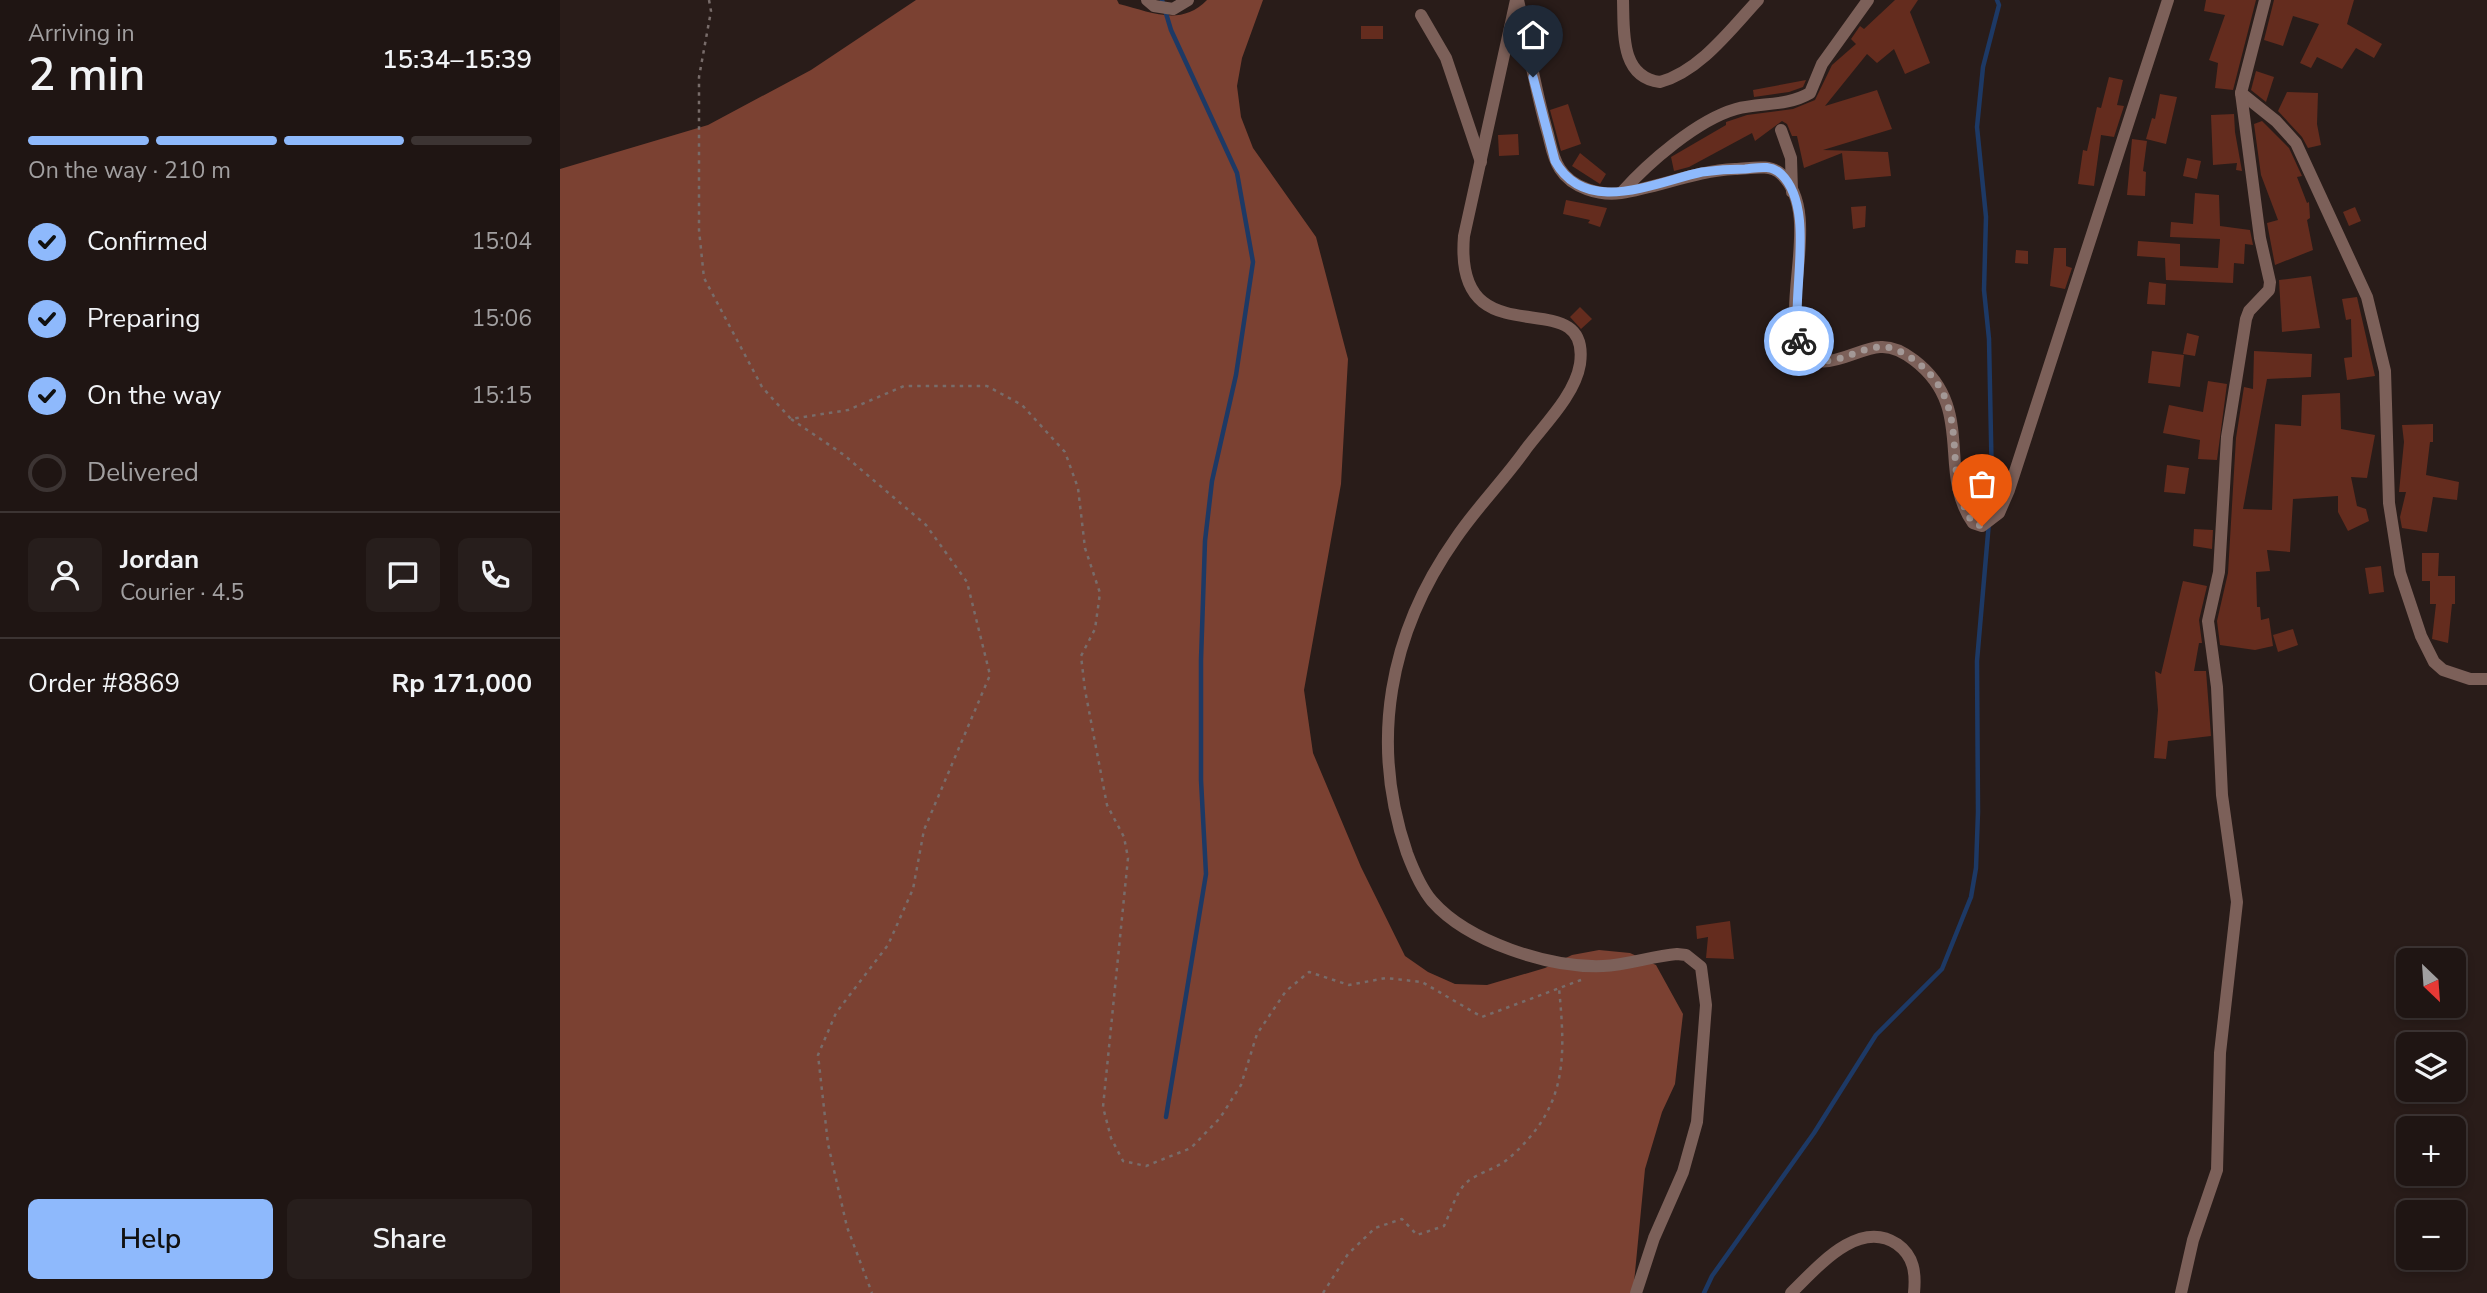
<!DOCTYPE html>
<meta charset="utf-8">
<style>
:root{--surface:#1f1513;--page:#271e1c;--text:#f1f3f6;--muted:#a19fa0;--line:#3c3433;--accent:#8eb9fc}
body{margin:0;font-family:"Nunito Sans",sans-serif;background:var(--page);color:var(--text);height:100vh;display:flex;flex-direction:column;font-size:26px;white-space:nowrap}
*{box-sizing:border-box;margin:0}
p{font-size:23px;color:var(--muted)}
.icon{flex:none;width:38px;height:38px;fill:none;stroke:currentColor;stroke-width:2;stroke-linecap:round;stroke-linejoin:round}
.map{position:relative;flex:1;overflow:hidden}
.details{display:flex;flex-direction:column;background:var(--surface);width:560px}
.details>*{flex:none}
.needle{width:46px;rotate:155deg}
.buttons{position:absolute;left:1836px;top:948px;display:grid;gap:14px}
.buttons a{display:grid;place-items:center;width:70px;height:70px;border-radius:10px;background:var(--surface);box-shadow:0 4px 10px #0003,0 0 0 2px var(--line);font-size:35px}
.pin{position:absolute;display:grid;place-items:center;width:60px;height:60px;color:#fff;margin:-72px -30px;border-radius:50% 50% 50% 0;rotate:-45deg;box-shadow:0 0 7px #0007}
.pin .icon{rotate:45deg}
.courier{position:absolute;display:grid;place-items:center;width:70px;height:70px;margin:-35px;border:5px solid #8eb9fc;border-radius:50%;background:#fff;color:#222;box-shadow:0 2px 9px #0007}
.overview em{font-style:normal;font-weight:600}
.overview div{display:flex;flex-direction:column-reverse}
.overview{display:flex;align-items:center;justify-content:space-between;height:119px;padding:0 28px}
h1{font-size:46px;font-weight:600;line-height:52px}
.bar{display:grid;grid-template-columns:repeat(4,1fr);gap:10px 7px;align-content:center;height:84px;padding:0 28px}
.bar i{height:9px;border-radius:5px;background:var(--line)}
.bar .current{background:var(--accent)}
.bar p{grid-column:span 4}
.line{display:flex;align-items:center;gap:18px;padding:0 28px;border-top:2px solid var(--line)}
.line div{flex:1}
.round{display:grid;place-items:center;flex:none;width:74px;height:74px;border-radius:10px;background:var(--page)}
ol{padding:0 28px;list-style:none}
li{display:flex;align-items:center;gap:21px;height:77px}
li p{margin-inline-start:auto}
li .icon{padding:7px;border-radius:50%;background:var(--accent);color:#111;stroke-width:4}
li:last-child{color:var(--muted)}
li i{width:38px;height:38px;border:4px solid var(--line);border-radius:50%}
.button{display:flex;gap:14px;margin-top:auto;padding:14px 28px}
.button a{flex:1;height:80px;border-radius:10px;background:var(--accent);color:#111;font-size:28px;font-weight:600;line-height:80px;text-align:center}
.button a+a{background:var(--page);color:var(--text)}
main{display:flex;flex:1;min-height:0}
.map>svg:first-child{display:block}
</style>
<main>
<section class="details">
<div class="overview"><div><h1>2 min</h1><p>Arriving in</p></div><em>15:34–15:39</em></div>
<div class="bar"><i class="current"></i><i class="current"></i><i class="current"></i><i></i><p>On the way · 210 m</p></div>
<ol>
<li><svg class="icon" aria-label="check" viewBox="0 0 24 24"><path d="M5 12l5 5 9-10"/></svg>Confirmed<p>15:04</p></li>
<li><svg class="icon" aria-label="check" viewBox="0 0 24 24"><path d="M5 12l5 5 9-10"/></svg>Preparing<p>15:06</p></li>
<li><svg class="icon" aria-label="check" viewBox="0 0 24 24"><path d="M5 12l5 5 9-10"/></svg>On the way<p>15:15</p></li>
<li><i></i>Delivered</li>
</ol>
<div class="line" style="height:126px"><a class="round"><svg class="icon" aria-label="person" viewBox="0 0 24 24"><circle cx="12" cy="8" r="4"/><path d="M4 21q1-7 8-7t8 7"/></svg></a><div><b>Jordan</b><p>Courier · 4.5</p></div><a class="round"><svg class="icon" aria-label="chat" viewBox="0 0 24 24"><path d="M4 5h16v11H9l-5 4z"/></svg></a><a class="round"><svg class="icon" aria-label="phone" viewBox="0 0 24 24"><path d="M5 4h4l2 5-3 2q2 4 5 5l2-3 5 2v4C11 20 4 13 5 4z"/></svg></a></div>
<div class="line" style="height:91px"><div>Order #8869</div><b>Rp 171,000</b></div>
<div class="button"><a>Help</a><a>Share</a></div>
</section>
<div class="map">
<svg width="1927" height="1293" viewBox="0 0 1927 1293">
<rect width="100%" height="100%" fill="#291c19"/>
<path fill="#7b4132" d="M356 0H557L559 4C591 12 621 27 647 0H703L682 58 677 86 681 117 693 148 756 237 788 359 781 484 744 690 753 753 801 867 845 956 868 972 895 984 927 985 985 968 1012 955 1039 950 1070 953 1096 965 1123 1014 1115 1084 1102 1112 1085 1169 1073 1293H0V169L148 125 251 70Z"/>
<g fill="none" stroke-linecap="round" stroke-linejoin="round">
<g stroke="#1d3965" stroke-width="4.5">
<polyline points="602,0 611,30 677,173 693,262 676,375 652,481 645,541 641,660 641,780 646,874 606,1117"/>
<polyline points="1144,1293 1152,1276 1254,1133 1316,1035 1382,969 1411,897 1416,868 1418,812 1417,661 1432,487 1429,339 1424,290 1426,217 1417,127 1423,67 1439,5 1437,0"/>
</g>
</g>
<g fill="#642c1e">
<polygon points="1335,0 1358,0 1350,12 1370,63 1345,74 1334,49 1317,63 1307,54 1265,106 1317,90 1332,129 1263,150 1328,152 1331,176 1285,180 1282,153 1244,168 1237,136 1232,136 1227,124 1222,121 1195,141 1192,133 1129,167 1114,171 1111,157 1166,125 1166,122 1187,115 1233,109 1255,100 1272,65 1296,44 1291,39 1300,26 1304,29"/>
<polygon points="1646,0 1696,0 1673,90 1655,88 1658,63 1649,60 1665,15 1644,11"/>
<polygon points="1714,0 1794,0 1787,24 1822,44 1814,58 1796,48 1782,69 1757,57 1751,68 1740,63 1759,24 1733,16 1723,46 1704,40"/>
<rect x="801" y="26" width="22" height="13"/>
<polygon points="1696,71 1714,77 1706,102 1691,90"/>
<polygon points="1549,77 1563,80 1557,105 1564,106 1554,137 1541,135 1534,186 1518,184 1523,150 1527,151 1537,107 1541,108"/>
<polygon points="1246,80 1243,87 1229,92 1194,97 1193,90"/>
<polygon points="1727,92 1758,93 1757,124 1761,145 1748,148 1742,137 1718,111"/>
<polygon points="1600,94 1617,97 1606,144 1586,139 1592,118 1595,119"/>
<polygon points="1008,104 1021,144 1001,151 990,110"/>
<polygon points="1674,114 1675,132 1682,171 1676,170 1677,163 1653,165 1651,115"/>
<polygon points="1702,121 1729,148 1742,176 1737,177 1747,203 1749,202 1750,218 1747,220 1753,250 1715,265 1707,223 1718,220 1701,175 1694,124"/>
<polygon points="958,134 959,155 939,156 938,135"/>
<polygon points="1572,139 1587,141 1583,171 1586,172 1585,196 1567,195"/>
<polygon points="1020,153 1046,174 1040,184 1012,166"/>
<polygon points="1627,158 1641,161 1637,179 1623,176"/>
<polygon points="1635,193 1659,195 1660,226 1690,230 1693,245 1685,244 1684,264 1674,263 1673,283 1606,280 1605,258 1577,256 1578,241 1620,244 1620,266 1658,268 1660,239 1610,237 1611,222 1633,224"/>
<polygon points="1006,200 1047,208 1040,227 1028,223 1030,220 1003,214"/>
<polygon points="1306,206 1305,227 1293,229 1291,207"/>
<polygon points="1795,207 1801,221 1789,226 1783,212"/>
<polygon points="1494,248 1506,248 1506,266 1512,268 1505,289 1490,286"/>
<polygon points="1456,250 1468,251 1468,264 1455,263"/>
<polygon points="1751,276 1760,328 1722,332 1719,280"/>
<polygon points="1589,282 1606,284 1605,305 1587,304"/>
<polygon points="1797,297 1815,376 1787,380 1784,358 1792,357 1791,319 1786,320 1782,299"/>
<polygon points="1020,307 1032,319 1021,329 1010,317"/>
<polygon points="1627,333 1639,336 1635,356 1623,354"/>
<polygon points="1592,351 1624,355 1620,387 1588,383"/>
<polygon points="1694,351 1752,354 1751,377 1707,379 1683,509 1712,510 1715,424 1741,426 1742,395 1780,393 1781,429 1815,435 1807,478 1791,477 1797,506 1806,509 1809,521 1788,531 1778,512 1778,496 1733,499 1730,552 1707,550 1710,571 1696,572 1697,607 1700,607 1701,620 1709,618 1713,646 1695,650 1660,645 1657,621 1668,573 1676,438 1684,387 1693,389"/>
<polygon points="1648,381 1667,384 1657,460 1638,459 1640,440 1603,433 1609,405 1643,412"/>
<polygon points="1873,424 1873,442 1870,442 1866,475 1899,482 1897,500 1873,497 1867,532 1842,528 1840,517 1846,492 1839,492 1844,442 1842,425"/>
<polygon points="1607,465 1629,468 1625,494 1604,492"/>
<polygon points="1634,529 1653,530 1652,549 1633,546"/>
<polygon points="1862,553 1879,553 1878,576 1895,576 1895,604 1892,604 1888,643 1872,639 1876,604 1870,604 1870,581 1862,581"/>
<polygon points="1821,566 1824,592 1809,594 1805,568"/>
<polygon points="1623,581 1647,586 1639,620 1642,643 1639,643 1634,671 1646,671 1651,736 1608,741 1606,759 1594,758 1598,710 1595,671 1601,674"/>
<polygon points="1733,629 1738,645 1718,652 1713,635"/>
<polygon points="1170,921 1174,959 1146,958 1148,937 1137,939 1136,926"/>
</g>
<g fill="none" stroke-linecap="round" stroke-linejoin="round">
<g stroke="#786c6a" stroke-width="2.5" stroke-dasharray="3.5 5" stroke-linecap="butt">
<polyline points="149,0 151,11 139,77 139,230 144,278 202,387 231,419 288,410 344,386 427,386 462,405 505,452 518,488 525,548 540,593 535,629 521,656 525,690 547,805 564,837 568,858 543,1107 551,1138 563,1161 586,1166 631,1148 660,1118 681,1085 697,1034 726,991 749,972 789,985 826,978 862,982 922,1017 1021,980"/>
<polyline points="231,419 284,455 366,525 407,582 430,675 364,830 353,889 328,945 276,1013 258,1055 268,1144 287,1227 312,1293"/>
<path d="M763 1293 788 1254 815 1228 842 1219 857 1235 884 1226C890 1214 896 1192 906 1183 917 1173 936 1169 948 1159 1007 1108 1006 1061 999 988"/>
</g>
<g stroke="#7c6059" stroke-width="12">
<polyline points="587,0 594,6 613,9 628,0"/>
<path d="M956 0 904 236C893 366 1032 277 1020 364 1015 395 984 425 966 449 944 480 917 507 896 538 829 633 809 742 847 853 853 869 861 888 872 901 908 942 989 968 1043 966 1068 965 1092 956 1117 954L1126 955 1141 967 1146 1005 1137 1122 1123 1172 1094 1238 1076 1293"/>
<path d="M958 0C968 45 975 90 988 134 991 146 993 159 1000 169 1012 188 1040 196 1061 193 1100 187 1135 171 1175 169 1189 169 1209 163 1221 174 1262 213 1222 297 1240 344 1255 381 1295 348 1320 347 1332 346 1345 353 1354 360 1417 408 1376 471 1413 523L1422 526 1439 513 1449 490 1608 0"/>
<path d="M1063 0C1064 32 1060 77 1100 82 1140 71 1171 29 1198 0"/>
<polyline points="1705,0 1681,93 1716,121 1736,143 1807,297 1825,371 1829,503 1840,573 1861,636 1874,662 1883,670 1910,679 1927,679"/>
<polyline points="861,15 886,58 921,162"/>
<polyline points="1221,130 1231,158 1232,192"/>
<path d="M1062 192C1088 163 1137 120 1176 109 1200 102 1226 107 1250 93L1262 64 1308 0"/>
<path d="M1231 1293C1257 1268 1298 1218 1337 1244 1354 1256 1356 1273 1354 1293"/>
<polyline points="1621,1293 1633,1240 1657,1170 1660,1053 1677,902 1662,795 1657,687 1648,621 1659,572 1667,437 1686,319 1689,311 1709,290 1710,282 1700,238 1681,93"/>
</g>
</g>
<g fill="none" stroke-linecap="round" stroke-linejoin="round">
<path stroke="#a39896" stroke-width="7" stroke-dasharray="0 12.6" d="M1239 341C1256 380 1290 350 1318 347 1332 345 1346 354 1357 362 1416 408 1378 473 1413 523L1422 526"/>
<path stroke="#8eb9fc" stroke-width="9" d="M973 77 995 161C1026 217 1095 182 1142 172 1156 170 1170 169 1185 169 1197 168 1211 164 1221 174 1257 209 1230 295 1239 341"/>
</g>
</svg>
<div class="buttons">
<a><svg class="needle" viewBox="-14 -14 28 28"><path d="M0-13l5 13h-10z" fill="#e53935"/><path d="M0 13l5-13h-10z" fill="#a19fa0"/></svg></a>
<a><svg class="icon" aria-label="layers" viewBox="0 0 24 24"><path d="M12 4l9 5-9 5-9-5zM3 14l9 5 9-5"/></svg></a>
<a>+</a>
<a>−</a>
</div>
<div class="pin" style="left:1422px;top:526px;background:#ea580c"><svg class="icon" aria-label="bag" viewBox="0 0 24 24"><path d="M5 8h14l-1 12H6zM9 8a3 3 0 0 1 6 0"/></svg></div>
<div class="pin" style="left:973px;top:77px;background:#1f2937"><svg class="icon" aria-label="home" viewBox="0 0 24 24"><path d="M3 11l9-7 9 7M6 9v11h12V9"/></svg></div>
<div class="courier" style="left:1239px;top:341px"><svg class="icon" aria-label="bike" viewBox="0 0 24 24"><circle cx="6" cy="16" r="4"/><circle cx="18" cy="16" r="4"/><path d="M6 16l4-8h5l3 8M10 8l3 8H6M13 5h3"/></svg></div>
</div>
</main>
